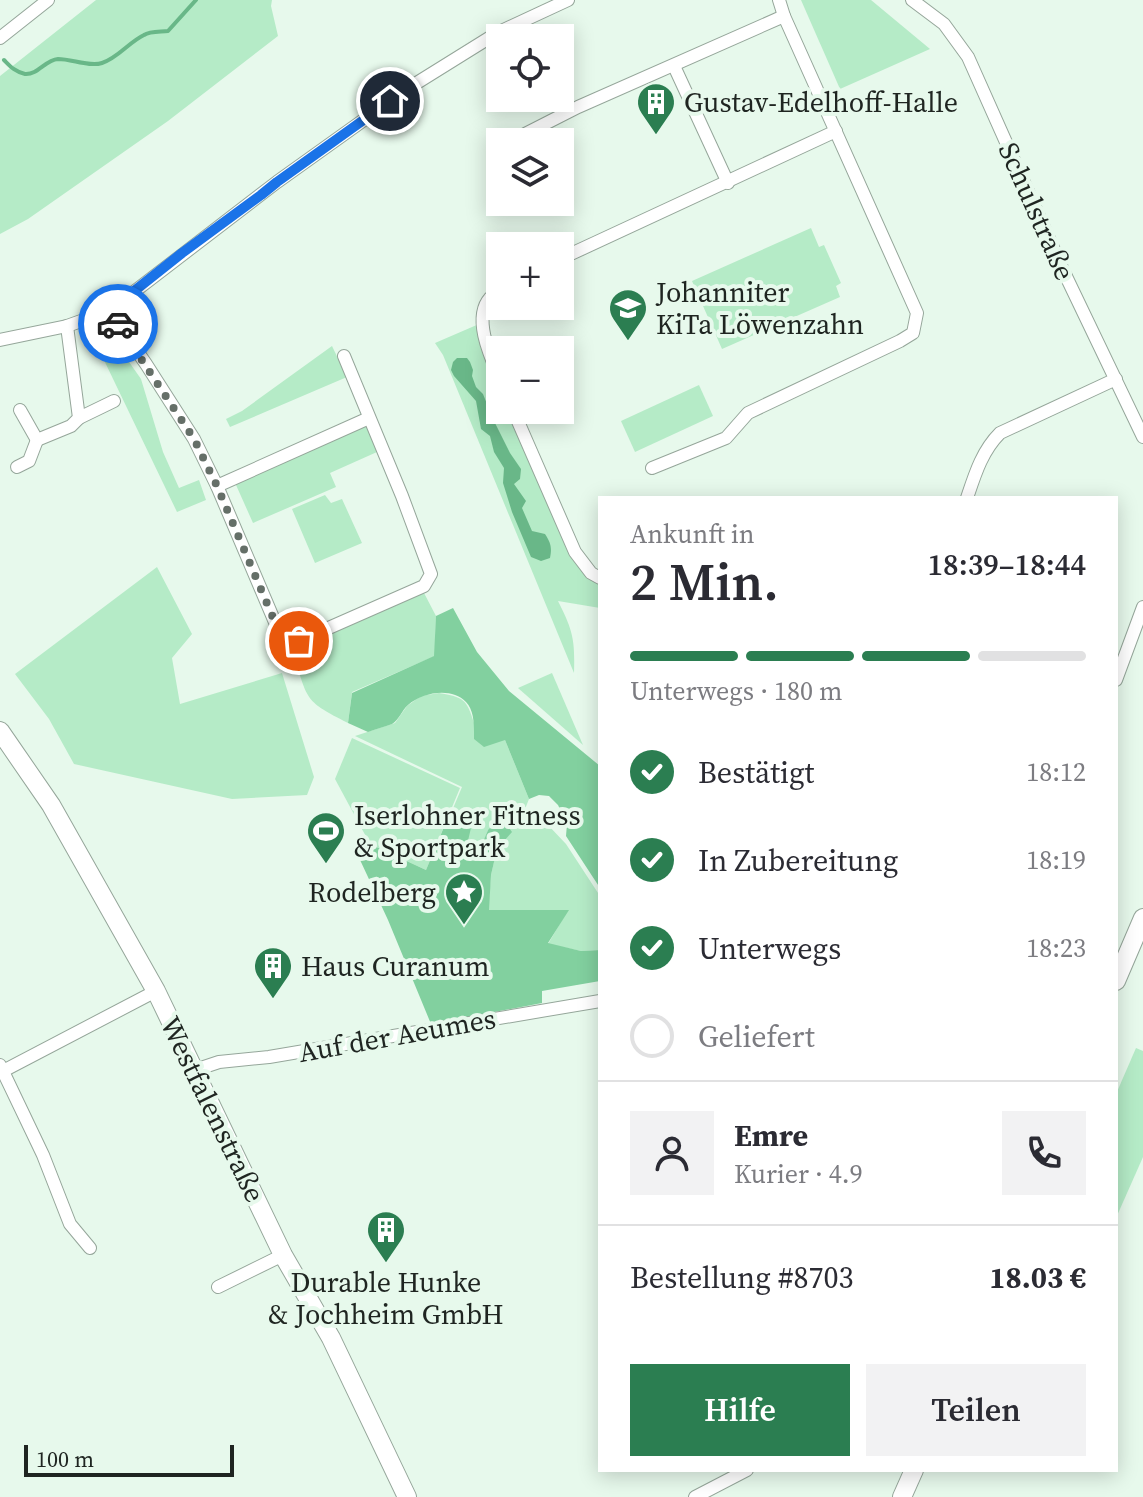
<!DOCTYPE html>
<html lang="de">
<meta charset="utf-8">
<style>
:root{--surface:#fff;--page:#f2f2f3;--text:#2b2b33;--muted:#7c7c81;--line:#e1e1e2;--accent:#2b7e51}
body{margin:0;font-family:"Source Serif 4",serif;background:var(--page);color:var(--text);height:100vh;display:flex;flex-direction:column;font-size:30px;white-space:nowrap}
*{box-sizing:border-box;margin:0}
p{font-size:26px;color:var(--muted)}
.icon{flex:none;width:44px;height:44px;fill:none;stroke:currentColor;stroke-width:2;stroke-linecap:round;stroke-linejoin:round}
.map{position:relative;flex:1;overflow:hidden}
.side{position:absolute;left:598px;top:496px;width:520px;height:976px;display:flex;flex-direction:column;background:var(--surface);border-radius:0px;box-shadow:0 4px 20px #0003}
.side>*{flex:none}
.tools{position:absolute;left:486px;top:24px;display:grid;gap:16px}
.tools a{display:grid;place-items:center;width:88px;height:88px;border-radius:0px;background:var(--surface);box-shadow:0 4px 20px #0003;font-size:40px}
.scale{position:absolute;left:24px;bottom:20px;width:210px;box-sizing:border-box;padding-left:8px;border:4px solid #1f2521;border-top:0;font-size:22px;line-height:28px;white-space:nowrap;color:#1f2521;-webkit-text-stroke:6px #e7f9ec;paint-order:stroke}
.pin{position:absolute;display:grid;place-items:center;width:68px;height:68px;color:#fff;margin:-34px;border:4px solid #fff;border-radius:50%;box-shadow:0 2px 8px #0007}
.courier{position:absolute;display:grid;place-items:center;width:80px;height:80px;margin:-40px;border:6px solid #1a73e8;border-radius:50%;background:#fff;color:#222;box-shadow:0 2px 10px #0007}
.overview em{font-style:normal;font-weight:600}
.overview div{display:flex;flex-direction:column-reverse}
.overview{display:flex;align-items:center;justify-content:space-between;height:136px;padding:0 32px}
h1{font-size:52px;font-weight:600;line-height:60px}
.bar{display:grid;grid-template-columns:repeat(4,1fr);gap:12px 8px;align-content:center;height:96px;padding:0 32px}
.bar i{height:10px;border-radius:6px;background:var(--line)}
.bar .selected{background:var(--accent)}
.bar p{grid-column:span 4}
.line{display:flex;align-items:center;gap:20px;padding:0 32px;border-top:2px solid var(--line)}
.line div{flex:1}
.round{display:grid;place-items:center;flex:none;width:84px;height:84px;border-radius:0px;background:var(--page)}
ol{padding:0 32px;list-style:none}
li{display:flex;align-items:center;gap:24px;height:88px}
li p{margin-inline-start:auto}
li .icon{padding:8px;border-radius:50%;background:var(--accent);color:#fff;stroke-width:4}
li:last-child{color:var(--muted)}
li i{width:44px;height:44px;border:4px solid var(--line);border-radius:50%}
.button{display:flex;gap:16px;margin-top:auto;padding:16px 32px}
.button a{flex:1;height:92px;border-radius:0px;background:var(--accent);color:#fff;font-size:32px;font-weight:600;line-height:92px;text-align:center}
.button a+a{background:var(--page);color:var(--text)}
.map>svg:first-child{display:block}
</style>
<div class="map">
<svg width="1143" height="1497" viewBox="0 0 1143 1497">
<rect width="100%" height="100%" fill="#e7f9ec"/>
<g fill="#b5ebc7">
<polygon points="96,0 272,0 271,6 278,36 168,121 28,219 0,234 0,76"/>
<polygon points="801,0 871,0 930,49 840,89"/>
<polygon points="811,228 819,247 824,245 841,283 836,286 840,297 722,349 692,281"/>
<path d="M479 324 500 372V410H517L576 544 600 580V608L558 601C573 631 575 639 574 673L443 355 435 343Z"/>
<polygon points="90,331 108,332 141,379 163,452 179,488 199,480 206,500 177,512"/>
<polygon points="332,346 347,377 230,427 226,419 242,411"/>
<polygon points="699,385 713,416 635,452 621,421"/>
<polygon points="365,421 377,446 375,448 377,452 330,473 336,487 253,523 232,476"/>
<polygon points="325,495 331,503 342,499 362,543 315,563 292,509"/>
<polygon points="157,567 192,634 172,658 180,704 282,673 314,777 307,795 232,799 74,764 49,719 15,674"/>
<path d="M424 593 436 616 435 656 352 692 348 723C305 701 308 701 294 656L299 648Z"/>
<polygon points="552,673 583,745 518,688"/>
<path d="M439 693C463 697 467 699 474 723L505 740 529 799 525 809 528 822 535 827 548 825 566 844 600 896V950L581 951 548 944 568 910H488L491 875 497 848 488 830 480 850 467 845 461 812 446 825 462 787 355 736 395 723 407 706 421 696Z"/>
<polygon points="352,738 460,788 426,870 370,844 335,779"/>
<polygon points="1136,1048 1143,1051 1143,1157 1116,1218 1116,1094"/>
</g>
<g fill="#82d09f">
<path d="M453 608 477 652 509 691 600 766V888L566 836 567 824 558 805 549 796 539 795 529 799 505 740 484 747 474 739C474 728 475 711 466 702 452 687 423 692 408 705 402 710 399 720 392 724 385 727 375 729 368 732L348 723 352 693 434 656 436 616Z"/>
<polygon points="461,811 474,815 467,845 480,849 488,830 501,817 512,832 497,849 491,875 489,910 569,910 548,943 581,951 600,950 600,981 542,991 542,1003 431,1024 388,920 354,847 370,844 426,870 444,827"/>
</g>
<path fill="#69b788" d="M457 358H467L470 362 473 370 472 376 476 387 483 394 493 419 510 453 521 469 520 479 514 484 526 501 522 508 532 531 545 534C551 543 552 548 550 558L541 561 531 557 512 512 503 483 504 468 494 452 490 436 481 429 476 401 454 376 451 370 453 362Z"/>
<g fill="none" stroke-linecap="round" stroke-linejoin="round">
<path stroke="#69b788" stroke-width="4" d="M4 60C10 66 15 72 25 74 38 75 45 60 58 59 72 59 89 67 102 63 118 58 129 42 144 35 150 31 161 32 168 31L196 0"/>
<g stroke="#95a69a" stroke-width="14">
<g id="street">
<polyline points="912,0 944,24 968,57 1063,270 1143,437"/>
<polyline points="0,38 48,0"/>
<polyline points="674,66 728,183"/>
<polyline points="525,134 578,107 784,16"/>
<polyline points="560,259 836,131"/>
<path d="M500 290C497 293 492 295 490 298 472 318 491 358 500 379"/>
<polyline points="109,311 146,364 194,439 217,486 280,634 287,641 299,641 424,586 431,574 402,496 344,356"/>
<polyline points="0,340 67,326 109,311 277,182 407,89 497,33 568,0"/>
<polyline points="20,410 37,440 71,426 79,418 67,326"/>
<polyline points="513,410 575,552 591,573 600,578"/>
<polyline points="79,418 114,401"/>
<polyline points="17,467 29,461 37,440"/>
<polyline points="652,468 726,438 748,413 900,341 913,333 917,313 784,16 779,0"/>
<polyline points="217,486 369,418"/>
<path d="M967 498C975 474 982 451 1000 433L1116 379"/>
<polyline points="1116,680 1143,607"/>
<polyline points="0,1065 43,1155 70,1224 90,1248"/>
<polyline points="195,1070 219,1062 269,1057 600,1001"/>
<polyline points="3,1071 156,991"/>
<polyline points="218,1287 283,1255"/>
<polyline points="695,1497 747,1470"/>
</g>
</g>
<g stroke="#95a69a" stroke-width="20">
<g id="secondary">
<polyline points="0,731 51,805 156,991 283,1255 331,1338 407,1497"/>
<polyline points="1116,981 1143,918"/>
<polyline points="902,1497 914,1470"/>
</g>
</g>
<use href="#street" stroke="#fff" stroke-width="12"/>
<use href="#secondary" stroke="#fff" stroke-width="18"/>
</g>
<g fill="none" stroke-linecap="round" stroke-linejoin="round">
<polyline stroke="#656f68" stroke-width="8" stroke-dasharray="0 14.4" points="118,324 194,439 217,486 280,634 287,641 299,641"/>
<polyline stroke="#1a73e8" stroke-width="10" points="118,324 109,311 182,253 261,195 277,182 390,101"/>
</g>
<defs>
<g id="building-pin" transform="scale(2)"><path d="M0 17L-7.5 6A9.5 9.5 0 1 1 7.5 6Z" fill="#2b7e51" stroke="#e7f9ec"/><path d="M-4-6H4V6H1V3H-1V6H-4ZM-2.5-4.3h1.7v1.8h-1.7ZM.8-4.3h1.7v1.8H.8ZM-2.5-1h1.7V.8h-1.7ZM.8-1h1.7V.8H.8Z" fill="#fff"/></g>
<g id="school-pin" transform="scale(2)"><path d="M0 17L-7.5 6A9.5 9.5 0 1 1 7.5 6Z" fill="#2b7e51" stroke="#e7f9ec"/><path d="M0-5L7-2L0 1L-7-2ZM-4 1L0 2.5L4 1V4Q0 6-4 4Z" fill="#fff"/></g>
<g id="stadium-pin" transform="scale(2)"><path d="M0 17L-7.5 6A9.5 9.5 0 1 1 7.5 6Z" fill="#2b7e51" stroke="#e7f9ec"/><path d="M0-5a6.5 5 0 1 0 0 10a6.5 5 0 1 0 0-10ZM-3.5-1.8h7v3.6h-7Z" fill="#fff"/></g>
<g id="sight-pin" transform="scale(2)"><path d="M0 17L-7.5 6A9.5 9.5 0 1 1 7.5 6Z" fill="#2b7e51" stroke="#e7f9ec"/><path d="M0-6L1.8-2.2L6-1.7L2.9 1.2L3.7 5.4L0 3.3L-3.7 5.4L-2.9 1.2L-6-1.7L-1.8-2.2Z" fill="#fff"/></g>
</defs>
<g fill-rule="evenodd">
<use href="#building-pin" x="656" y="102"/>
<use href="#school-pin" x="628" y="308"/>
<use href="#stadium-pin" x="326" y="831"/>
<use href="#sight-pin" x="464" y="892"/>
<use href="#building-pin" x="273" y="966"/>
<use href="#building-pin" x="386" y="1230"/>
</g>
<g text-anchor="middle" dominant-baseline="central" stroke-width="8" stroke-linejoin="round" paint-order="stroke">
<g font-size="28" fill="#1f2521" stroke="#e7f9ec" text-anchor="start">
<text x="684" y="102">Gustav-Edelhoff-Halle</text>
<text x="656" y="292">Johanniter<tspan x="656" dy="32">KiTa Löwenzahn</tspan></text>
<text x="354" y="815">Iserlohner Fitness<tspan x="354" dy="32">&amp; Sportpark</tspan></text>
<text x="436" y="892" text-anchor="end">Rodelberg</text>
<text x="301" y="966">Haus Curanum</text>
<text x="386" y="1282" text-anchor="middle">Durable Hunke<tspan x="386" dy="32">&amp; Jochheim GmbH</tspan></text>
</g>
<g font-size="28" fill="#1f2521" stroke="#e7f9ec">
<text transform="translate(1037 211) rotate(66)">Schulstraße</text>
<text transform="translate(397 1035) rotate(-10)">Auf der Aeumes</text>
<text transform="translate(213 1109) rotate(64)">Westfalenstraße</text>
</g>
</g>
</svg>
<div class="tools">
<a><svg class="icon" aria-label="locate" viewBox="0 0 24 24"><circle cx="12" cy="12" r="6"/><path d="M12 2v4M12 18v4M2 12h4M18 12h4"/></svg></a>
<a><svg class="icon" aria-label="layers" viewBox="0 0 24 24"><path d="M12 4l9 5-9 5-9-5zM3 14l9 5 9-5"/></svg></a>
<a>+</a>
<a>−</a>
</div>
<div class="scale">100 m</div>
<div class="pin" style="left:299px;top:641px;background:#ea580c"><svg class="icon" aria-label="bag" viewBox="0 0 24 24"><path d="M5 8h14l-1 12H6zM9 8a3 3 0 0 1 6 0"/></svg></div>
<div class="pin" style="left:390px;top:101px;background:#1f2937"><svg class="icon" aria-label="home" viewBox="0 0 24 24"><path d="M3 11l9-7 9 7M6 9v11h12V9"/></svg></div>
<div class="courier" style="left:118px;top:324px"><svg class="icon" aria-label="car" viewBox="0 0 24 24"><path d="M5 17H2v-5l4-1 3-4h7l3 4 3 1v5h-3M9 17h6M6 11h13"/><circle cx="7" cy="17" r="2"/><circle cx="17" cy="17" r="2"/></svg></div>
<section class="side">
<div class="overview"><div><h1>2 Min.</h1><p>Ankunft in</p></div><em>18:39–18:44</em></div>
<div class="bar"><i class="selected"></i><i class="selected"></i><i class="selected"></i><i></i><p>Unterwegs · 180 m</p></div>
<ol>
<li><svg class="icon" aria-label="check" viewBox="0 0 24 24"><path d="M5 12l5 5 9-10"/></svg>Bestätigt<p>18:12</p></li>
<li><svg class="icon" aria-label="check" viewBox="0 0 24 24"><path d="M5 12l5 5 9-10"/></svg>In Zubereitung<p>18:19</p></li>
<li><svg class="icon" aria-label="check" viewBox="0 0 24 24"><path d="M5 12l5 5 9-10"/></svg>Unterwegs<p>18:23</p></li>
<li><i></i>Geliefert</li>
</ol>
<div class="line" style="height:144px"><a class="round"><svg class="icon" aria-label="person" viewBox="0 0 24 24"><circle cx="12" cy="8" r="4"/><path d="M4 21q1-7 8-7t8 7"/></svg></a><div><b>Emre</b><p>Kurier · 4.9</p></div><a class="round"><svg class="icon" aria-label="phone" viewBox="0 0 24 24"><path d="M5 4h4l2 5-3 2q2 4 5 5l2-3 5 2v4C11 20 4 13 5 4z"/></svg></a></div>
<div class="line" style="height:104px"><div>Bestellung #8703</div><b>18.03 €</b></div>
<div class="button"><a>Hilfe</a><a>Teilen</a></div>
</section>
</div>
